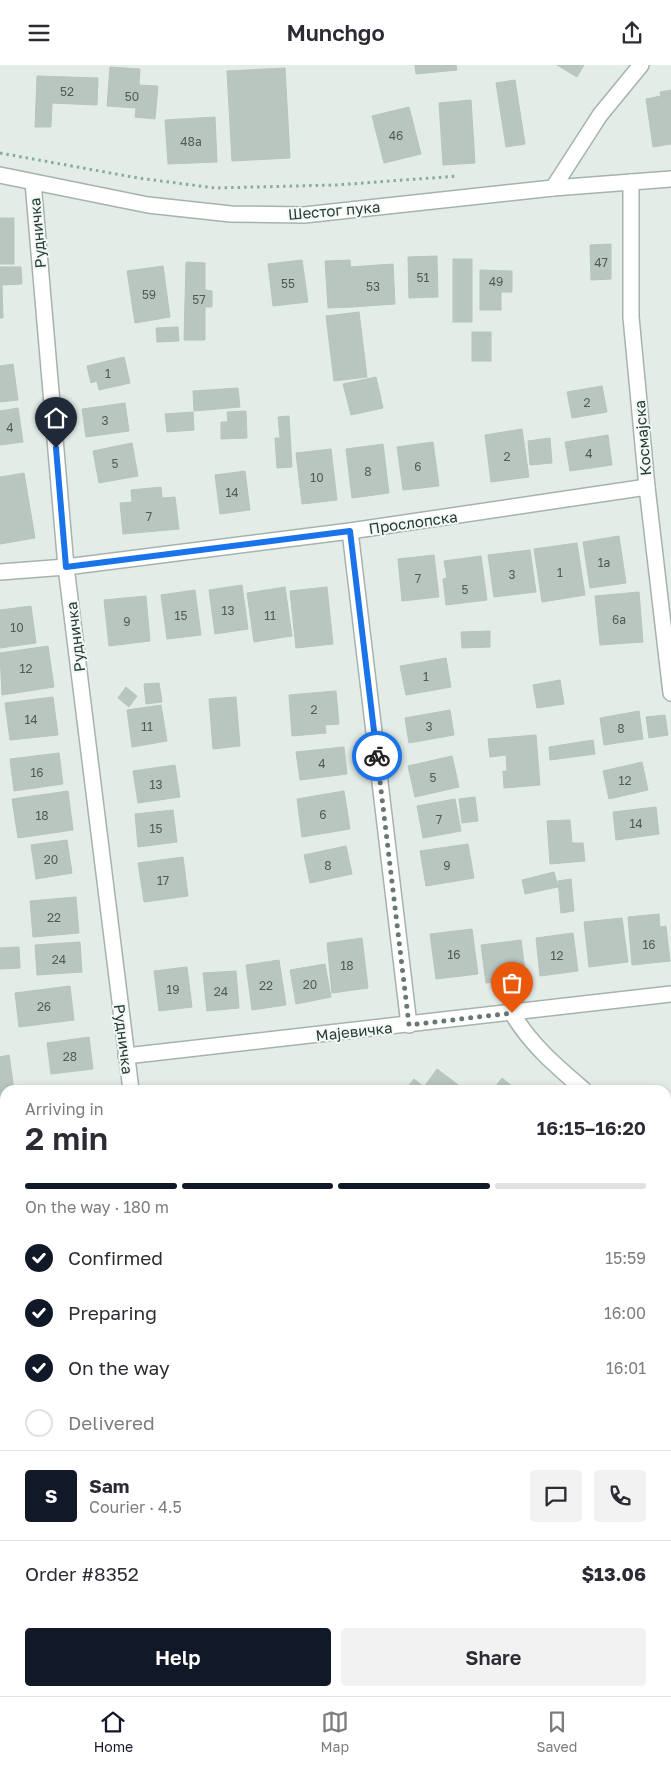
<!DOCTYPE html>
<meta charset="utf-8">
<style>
:root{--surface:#fff;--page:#f2f2f3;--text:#2b2b33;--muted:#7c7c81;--line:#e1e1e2;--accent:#111827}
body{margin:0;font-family:"Golos Text",sans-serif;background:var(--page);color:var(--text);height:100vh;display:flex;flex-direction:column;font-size:19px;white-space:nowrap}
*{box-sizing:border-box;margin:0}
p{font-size:16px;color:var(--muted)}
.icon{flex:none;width:28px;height:28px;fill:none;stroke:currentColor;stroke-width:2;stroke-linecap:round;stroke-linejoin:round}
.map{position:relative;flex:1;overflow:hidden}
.drawer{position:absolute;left:0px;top:1020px;width:671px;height:611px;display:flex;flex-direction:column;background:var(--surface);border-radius:15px 15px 0 0;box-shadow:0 2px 8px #0003}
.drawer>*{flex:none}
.pin{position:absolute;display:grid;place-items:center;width:42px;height:42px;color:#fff;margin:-51px -21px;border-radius:50% 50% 50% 0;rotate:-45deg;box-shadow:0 0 5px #0007}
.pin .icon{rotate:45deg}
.courier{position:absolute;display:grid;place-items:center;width:50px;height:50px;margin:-25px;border:4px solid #1a73e8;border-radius:50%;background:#fff;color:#222;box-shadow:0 1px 6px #0007}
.overview em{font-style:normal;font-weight:600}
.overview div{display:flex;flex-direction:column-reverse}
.overview{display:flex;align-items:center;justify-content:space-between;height:85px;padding:0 25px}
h1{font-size:32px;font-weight:600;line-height:38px}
.bar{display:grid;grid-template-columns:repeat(4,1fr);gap:8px 5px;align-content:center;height:60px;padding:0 25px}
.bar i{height:6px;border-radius:4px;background:var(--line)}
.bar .on{background:var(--accent)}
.bar p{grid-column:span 4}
.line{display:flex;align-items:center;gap:12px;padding:0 25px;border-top:1px solid var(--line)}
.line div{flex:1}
.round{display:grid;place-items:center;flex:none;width:52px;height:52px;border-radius:5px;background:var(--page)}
ol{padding:0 25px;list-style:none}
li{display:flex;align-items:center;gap:15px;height:55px}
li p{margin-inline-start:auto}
li .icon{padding:5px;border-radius:50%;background:var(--accent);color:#fff;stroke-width:4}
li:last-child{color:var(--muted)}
li i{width:28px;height:28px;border:2px solid var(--line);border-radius:50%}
.action{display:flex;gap:10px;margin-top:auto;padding:10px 25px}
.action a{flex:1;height:58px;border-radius:5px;background:var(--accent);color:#fff;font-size:20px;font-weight:600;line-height:58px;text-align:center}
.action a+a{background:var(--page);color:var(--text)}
header{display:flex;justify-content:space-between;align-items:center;height:65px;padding:0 25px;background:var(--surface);font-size:22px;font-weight:600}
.tab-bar{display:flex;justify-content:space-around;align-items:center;height:70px;border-top:1px solid var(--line);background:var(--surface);font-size:14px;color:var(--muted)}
.tab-bar a{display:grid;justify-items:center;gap:2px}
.tab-bar .on{color:var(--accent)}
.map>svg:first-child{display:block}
</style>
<header><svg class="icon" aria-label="menu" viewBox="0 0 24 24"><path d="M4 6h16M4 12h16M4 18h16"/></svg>Munchgo<svg class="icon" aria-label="share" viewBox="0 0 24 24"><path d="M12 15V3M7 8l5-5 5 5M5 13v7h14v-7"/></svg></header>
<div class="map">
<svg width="671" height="1631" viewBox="0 0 671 1631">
<rect width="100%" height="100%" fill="#e3ece7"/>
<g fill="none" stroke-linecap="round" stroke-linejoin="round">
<g stroke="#91c8cb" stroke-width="25">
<polyline points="0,1391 5,1396"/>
<polyline points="258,1626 264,1631"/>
</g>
</g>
<g fill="#b9c6c0" stroke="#b6c5bd">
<polygon points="415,0 456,0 457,5 416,9"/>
<polygon points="557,0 584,0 577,12"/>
<polygon points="110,2 140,4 139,20 158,21 155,54 135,52 136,43 107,41"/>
<polygon points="285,3 290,93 232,96 227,6"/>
<polygon points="37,11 98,13 97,40 52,38 51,62 35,62"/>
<polygon points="515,15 525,79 506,82 496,18"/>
<polygon points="671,25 671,79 653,82 646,34 661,31 660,27"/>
<polygon points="471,35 475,98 443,100 439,38"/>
<polygon points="409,42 421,89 384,98 372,51"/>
<polygon points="215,52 217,97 168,99 165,55"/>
<rect x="0" y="153" width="14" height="46"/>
<polygon points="611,179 611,214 591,215 590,180"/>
<polygon points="437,191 438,232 409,233 408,192"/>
<rect x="453" y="194" width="19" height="63"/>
<polygon points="302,195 308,237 273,241 268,199"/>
<polygon points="350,195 352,242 328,243 325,196"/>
<polygon points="186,197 205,198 205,225 212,226 212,242 205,242 205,275 184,275"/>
<polygon points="393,199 395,239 352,242 350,202"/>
<polygon points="163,201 170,252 135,258 127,206"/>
<polygon points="0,202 21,202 22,219 2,220 3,253 0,253"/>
<polygon points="480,205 512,206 512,227 501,227 501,245 480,245"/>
<polygon points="359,247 367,312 334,316 326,251"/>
<polygon points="178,262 179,276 157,277 156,263"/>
<rect x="472" y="267" width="19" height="29"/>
<polygon points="124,292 130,318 99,325 97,316 91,318 87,301"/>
<polygon points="13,299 18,335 0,337 0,301"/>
<polygon points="376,312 383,343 351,350 343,319"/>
<polygon points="602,321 607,347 572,353 567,327"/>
<polygon points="238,323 240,342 194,346 193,326"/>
<polygon points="125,338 129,366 86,372 82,344"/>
<polygon points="18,343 23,377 0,380 0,346"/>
<polygon points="246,346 247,373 221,374 221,357 228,357 227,347"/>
<polygon points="193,347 194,365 167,367 165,349"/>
<polygon points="289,351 292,402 277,403 275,373 280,373 278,352"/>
<polygon points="522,364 529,412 491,417 485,370"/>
<polygon points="608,370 612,400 570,406 565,377"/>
<polygon points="550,373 552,398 530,400 528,376"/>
<polygon points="433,377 439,421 403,425 397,382"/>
<polygon points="132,378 138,411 99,418 93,386"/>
<polygon points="383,379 389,428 352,433 346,384"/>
<polygon points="331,384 337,435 302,439 296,388"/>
<polygon points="245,406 250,445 220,449 215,410"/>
<polygon points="24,408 35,473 0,479 0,412"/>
<polygon points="161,422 162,433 175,432 179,464 123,469 120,438 132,437 131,425"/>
<polygon points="619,471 626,518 590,523 583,477"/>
<polygon points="577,478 585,530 542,537 534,484"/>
<polygon points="530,485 536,527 494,532 488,490"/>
<polygon points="434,490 439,532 402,536 398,494"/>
<polygon points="481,491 487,535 446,540 443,514 447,513 444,496"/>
<polygon points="242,520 248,564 215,569 209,525"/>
<polygon points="285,522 292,571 254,577 247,528"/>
<polygon points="327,522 333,579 296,583 290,526"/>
<polygon points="195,525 201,570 167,574 161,530"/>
<polygon points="639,527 643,577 600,580 595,531"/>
<polygon points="146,531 150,576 109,581 104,535"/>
<polygon points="31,541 36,578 0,583 0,545"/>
<polygon points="490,566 490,582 462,583 461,567"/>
<polygon points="48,581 54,622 2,630 0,588"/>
<polygon points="446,593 451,622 406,630 400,601"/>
<polygon points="560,615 564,639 537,643 533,620"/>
<polygon points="159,618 162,637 146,639 144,619"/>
<polygon points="126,622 137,631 129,642 118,633"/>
<polygon points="336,626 339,659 325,660 326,668 292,671 289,630"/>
<polygon points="53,632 58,670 10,675 5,638"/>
<polygon points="236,632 240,681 213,684 209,634"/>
<polygon points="161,640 167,676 132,682 127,645"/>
<polygon points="450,645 454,670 409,678 405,653"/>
<polygon points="639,646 643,674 604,680 600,653"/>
<polygon points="665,650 668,670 649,673 646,652"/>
<polygon points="536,670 540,720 504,723 503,706 507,706 506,690 490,692 488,674"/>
<polygon points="593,675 595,689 550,695 549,682"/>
<polygon points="344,682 347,709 300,715 296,687"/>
<polygon points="59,688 63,719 14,726 10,694"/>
<polygon points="452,691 459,722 415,732 408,701"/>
<polygon points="642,697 648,725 609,734 603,706"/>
<polygon points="175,700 180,732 138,738 133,706"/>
<polygon points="68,726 73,765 18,773 12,734"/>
<polygon points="344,726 350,764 302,772 297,734"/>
<polygon points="475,732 478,756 462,758 459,734"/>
<polygon points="455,734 461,766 423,773 417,741"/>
<polygon points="656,742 659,769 616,775 613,747"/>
<polygon points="173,745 177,777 138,782 135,749"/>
<polygon points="570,755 572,778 583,778 585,796 550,799 547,756"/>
<polygon points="67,775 72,808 36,814 31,780"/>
<polygon points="468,779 474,813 426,821 420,786"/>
<polygon points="346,781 352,809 310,818 304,790"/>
<polygon points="183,792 188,831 144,837 138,798"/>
<polygon points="554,807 558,822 525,829 522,815"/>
<polygon points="571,814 574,846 561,848 558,816"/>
<polygon points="76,832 79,868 33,872 30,836"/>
<polygon points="659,849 660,862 666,861 670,896 632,900 628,852"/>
<polygon points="622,853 628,897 589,902 584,857"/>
<polygon points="472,864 478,909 436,914 430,869"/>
<polygon points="573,868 578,906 540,911 536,873"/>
<polygon points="362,873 368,923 332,928 327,878"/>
<polygon points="521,875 526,913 486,918 481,880"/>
<polygon points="80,877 82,907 37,910 35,880"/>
<polygon points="19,882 20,903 0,904 0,883"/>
<polygon points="279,895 286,940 252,945 246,900"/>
<polygon points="325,899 331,932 296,939 290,905"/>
<polygon points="187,902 192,942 159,946 154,906"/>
<polygon points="236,906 239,943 207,946 203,908"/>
<polygon points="70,921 74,955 19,962 15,928"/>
<polygon points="89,972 93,1004 51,1009 47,978"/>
<polygon points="9,990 14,1025 5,1025 5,1069 0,1070 0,992"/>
<polygon points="437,1004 465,1025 405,1025 414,1014 424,1022"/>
<polygon points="502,1013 517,1025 493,1025"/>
<polygon points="666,1151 671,1154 671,1189 666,1195"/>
<polygon points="671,1409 671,1446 666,1443 666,1415"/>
<polygon points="671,1578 671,1622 666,1618 666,1584"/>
</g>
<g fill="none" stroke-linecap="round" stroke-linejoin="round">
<g stroke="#a6b3ad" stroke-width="18">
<g id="street">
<polyline points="0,110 148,140 231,149 304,150 553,123 671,114"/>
<polyline points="33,117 66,502 131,1025"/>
<polyline points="631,117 631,252 647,422 671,628"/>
<polyline points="553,123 600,50 641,0"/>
<polyline points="350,466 409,960"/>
<polyline points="0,507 66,502 350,466 647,422"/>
<path d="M512 948C531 980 556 1001 584 1025"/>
<polyline points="126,991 671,929"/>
<polyline points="666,1094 671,1098"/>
<polyline points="666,1491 671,1495"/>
</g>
</g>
<g stroke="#c2c8c6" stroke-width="18">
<g id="primary">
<polyline points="0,1168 5,1173"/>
<polyline points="505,1626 511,1631"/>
</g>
</g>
<polyline stroke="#87ac9d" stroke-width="3" stroke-dasharray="2.5 4" stroke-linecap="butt" points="0,88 138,113 215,123 336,120 458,111"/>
<use href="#street" stroke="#fff" stroke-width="15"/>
<use href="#primary" stroke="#6c9d8c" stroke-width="15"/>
</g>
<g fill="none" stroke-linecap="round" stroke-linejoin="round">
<polyline stroke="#687972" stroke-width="5" stroke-dasharray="0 9" points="377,691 409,960 512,948"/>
<polyline stroke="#1a73e8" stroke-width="6" points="56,383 66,502 350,466 377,691"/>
</g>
<g text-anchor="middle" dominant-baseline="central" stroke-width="4" stroke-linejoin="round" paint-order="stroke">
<g font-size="12" fill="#4a5e56">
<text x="67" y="26">52</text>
<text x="132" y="31">50</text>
<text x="396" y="70">46</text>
<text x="191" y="76">48a</text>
<text x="601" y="197">47</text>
<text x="423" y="212">51</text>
<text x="496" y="216">49</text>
<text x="288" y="218">55</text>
<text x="373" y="221">53</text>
<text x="149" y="229">59</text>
<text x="199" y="234">57</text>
<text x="108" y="308">1</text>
<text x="587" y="337">2</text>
<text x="105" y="355">3</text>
<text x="10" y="362">4</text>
<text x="589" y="388">4</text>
<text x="507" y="391">2</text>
<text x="115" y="398">5</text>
<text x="418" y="401">6</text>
<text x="368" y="406">8</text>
<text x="317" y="412">10</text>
<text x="232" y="427">14</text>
<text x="149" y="451">7</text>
<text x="604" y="497">1a</text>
<text x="560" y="507">1</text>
<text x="512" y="509">3</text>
<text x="418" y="513">7</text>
<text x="465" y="524">5</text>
<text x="228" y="545">13</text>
<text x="181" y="550">15</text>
<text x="270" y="550">11</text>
<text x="619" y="554">6a</text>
<text x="127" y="556">9</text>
<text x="17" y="562">10</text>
<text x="26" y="603">12</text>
<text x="426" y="611">1</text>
<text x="314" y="644">2</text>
<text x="31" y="654">14</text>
<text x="147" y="661">11</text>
<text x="429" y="661">3</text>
<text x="621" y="663">8</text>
<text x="322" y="698">4</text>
<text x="37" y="707">16</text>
<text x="433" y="712">5</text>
<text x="625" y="715">12</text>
<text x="156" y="719">13</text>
<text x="323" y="749">6</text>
<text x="42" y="750">18</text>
<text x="439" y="754">7</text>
<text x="636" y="758">14</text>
<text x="156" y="763">15</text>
<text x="51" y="794">20</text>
<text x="328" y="800">8</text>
<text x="447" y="800">9</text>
<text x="163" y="815">17</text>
<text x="54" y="852">22</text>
<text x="649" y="879">16</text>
<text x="454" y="889">16</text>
<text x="557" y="890">12</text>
<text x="59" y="894">24</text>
<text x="347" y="900">18</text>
<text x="310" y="919">20</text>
<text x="266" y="920">22</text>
<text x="173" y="924">19</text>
<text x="221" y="926">24</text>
<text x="44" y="941">26</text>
<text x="70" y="991">28</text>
</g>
<g font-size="15" fill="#253b33" stroke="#f4f8f6">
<text transform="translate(334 145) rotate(-5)">Шестог пука</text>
<text transform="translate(37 168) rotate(-95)">Рудничка</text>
<text transform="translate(642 373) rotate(-95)">Космајска</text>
<text transform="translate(413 457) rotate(-8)">Прослопска</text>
<text transform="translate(75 572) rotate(-97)">Рудничка</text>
<text transform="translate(354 966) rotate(-6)">Мајевичка</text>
<text transform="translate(124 974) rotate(83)">Рудничка</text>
</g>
</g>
</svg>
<div class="pin" style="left:512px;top:948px;background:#ea580c"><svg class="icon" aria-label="bag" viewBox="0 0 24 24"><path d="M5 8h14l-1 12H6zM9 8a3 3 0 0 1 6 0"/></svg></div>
<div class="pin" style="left:56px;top:383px;background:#1f2937"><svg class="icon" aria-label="home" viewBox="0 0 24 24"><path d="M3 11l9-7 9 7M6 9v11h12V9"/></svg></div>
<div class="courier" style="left:377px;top:691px"><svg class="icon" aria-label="bike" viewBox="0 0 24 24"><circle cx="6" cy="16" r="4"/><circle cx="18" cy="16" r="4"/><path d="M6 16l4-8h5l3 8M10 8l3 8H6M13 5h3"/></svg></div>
<section class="drawer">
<div class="overview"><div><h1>2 min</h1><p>Arriving in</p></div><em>16:15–16:20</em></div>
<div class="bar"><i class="on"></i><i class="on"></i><i class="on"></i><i></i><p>On the way · 180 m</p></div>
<ol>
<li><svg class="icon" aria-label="check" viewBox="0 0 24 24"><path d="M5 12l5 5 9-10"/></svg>Confirmed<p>15:59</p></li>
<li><svg class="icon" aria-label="check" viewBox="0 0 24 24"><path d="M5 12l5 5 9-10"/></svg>Preparing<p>16:00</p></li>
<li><svg class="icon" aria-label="check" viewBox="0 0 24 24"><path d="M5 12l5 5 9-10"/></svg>On the way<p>16:01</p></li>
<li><i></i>Delivered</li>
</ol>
<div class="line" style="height:90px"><b class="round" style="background:var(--accent);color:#fff">S</b><div><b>Sam</b><p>Courier · 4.5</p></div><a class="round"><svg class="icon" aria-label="chat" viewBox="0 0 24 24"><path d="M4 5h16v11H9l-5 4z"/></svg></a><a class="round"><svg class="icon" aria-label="phone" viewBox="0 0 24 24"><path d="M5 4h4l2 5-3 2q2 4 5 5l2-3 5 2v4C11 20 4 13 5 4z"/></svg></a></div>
<div class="line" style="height:65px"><div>Order #8352</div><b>$13.06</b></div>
<div class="action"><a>Help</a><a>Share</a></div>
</section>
</div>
<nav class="tab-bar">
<a class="on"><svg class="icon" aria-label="home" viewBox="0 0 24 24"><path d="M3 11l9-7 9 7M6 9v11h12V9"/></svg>Home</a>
<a><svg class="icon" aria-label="map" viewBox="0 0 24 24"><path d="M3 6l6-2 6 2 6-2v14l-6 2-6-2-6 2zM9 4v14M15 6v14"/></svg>Map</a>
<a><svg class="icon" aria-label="saved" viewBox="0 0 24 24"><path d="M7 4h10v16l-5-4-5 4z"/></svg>Saved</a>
</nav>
